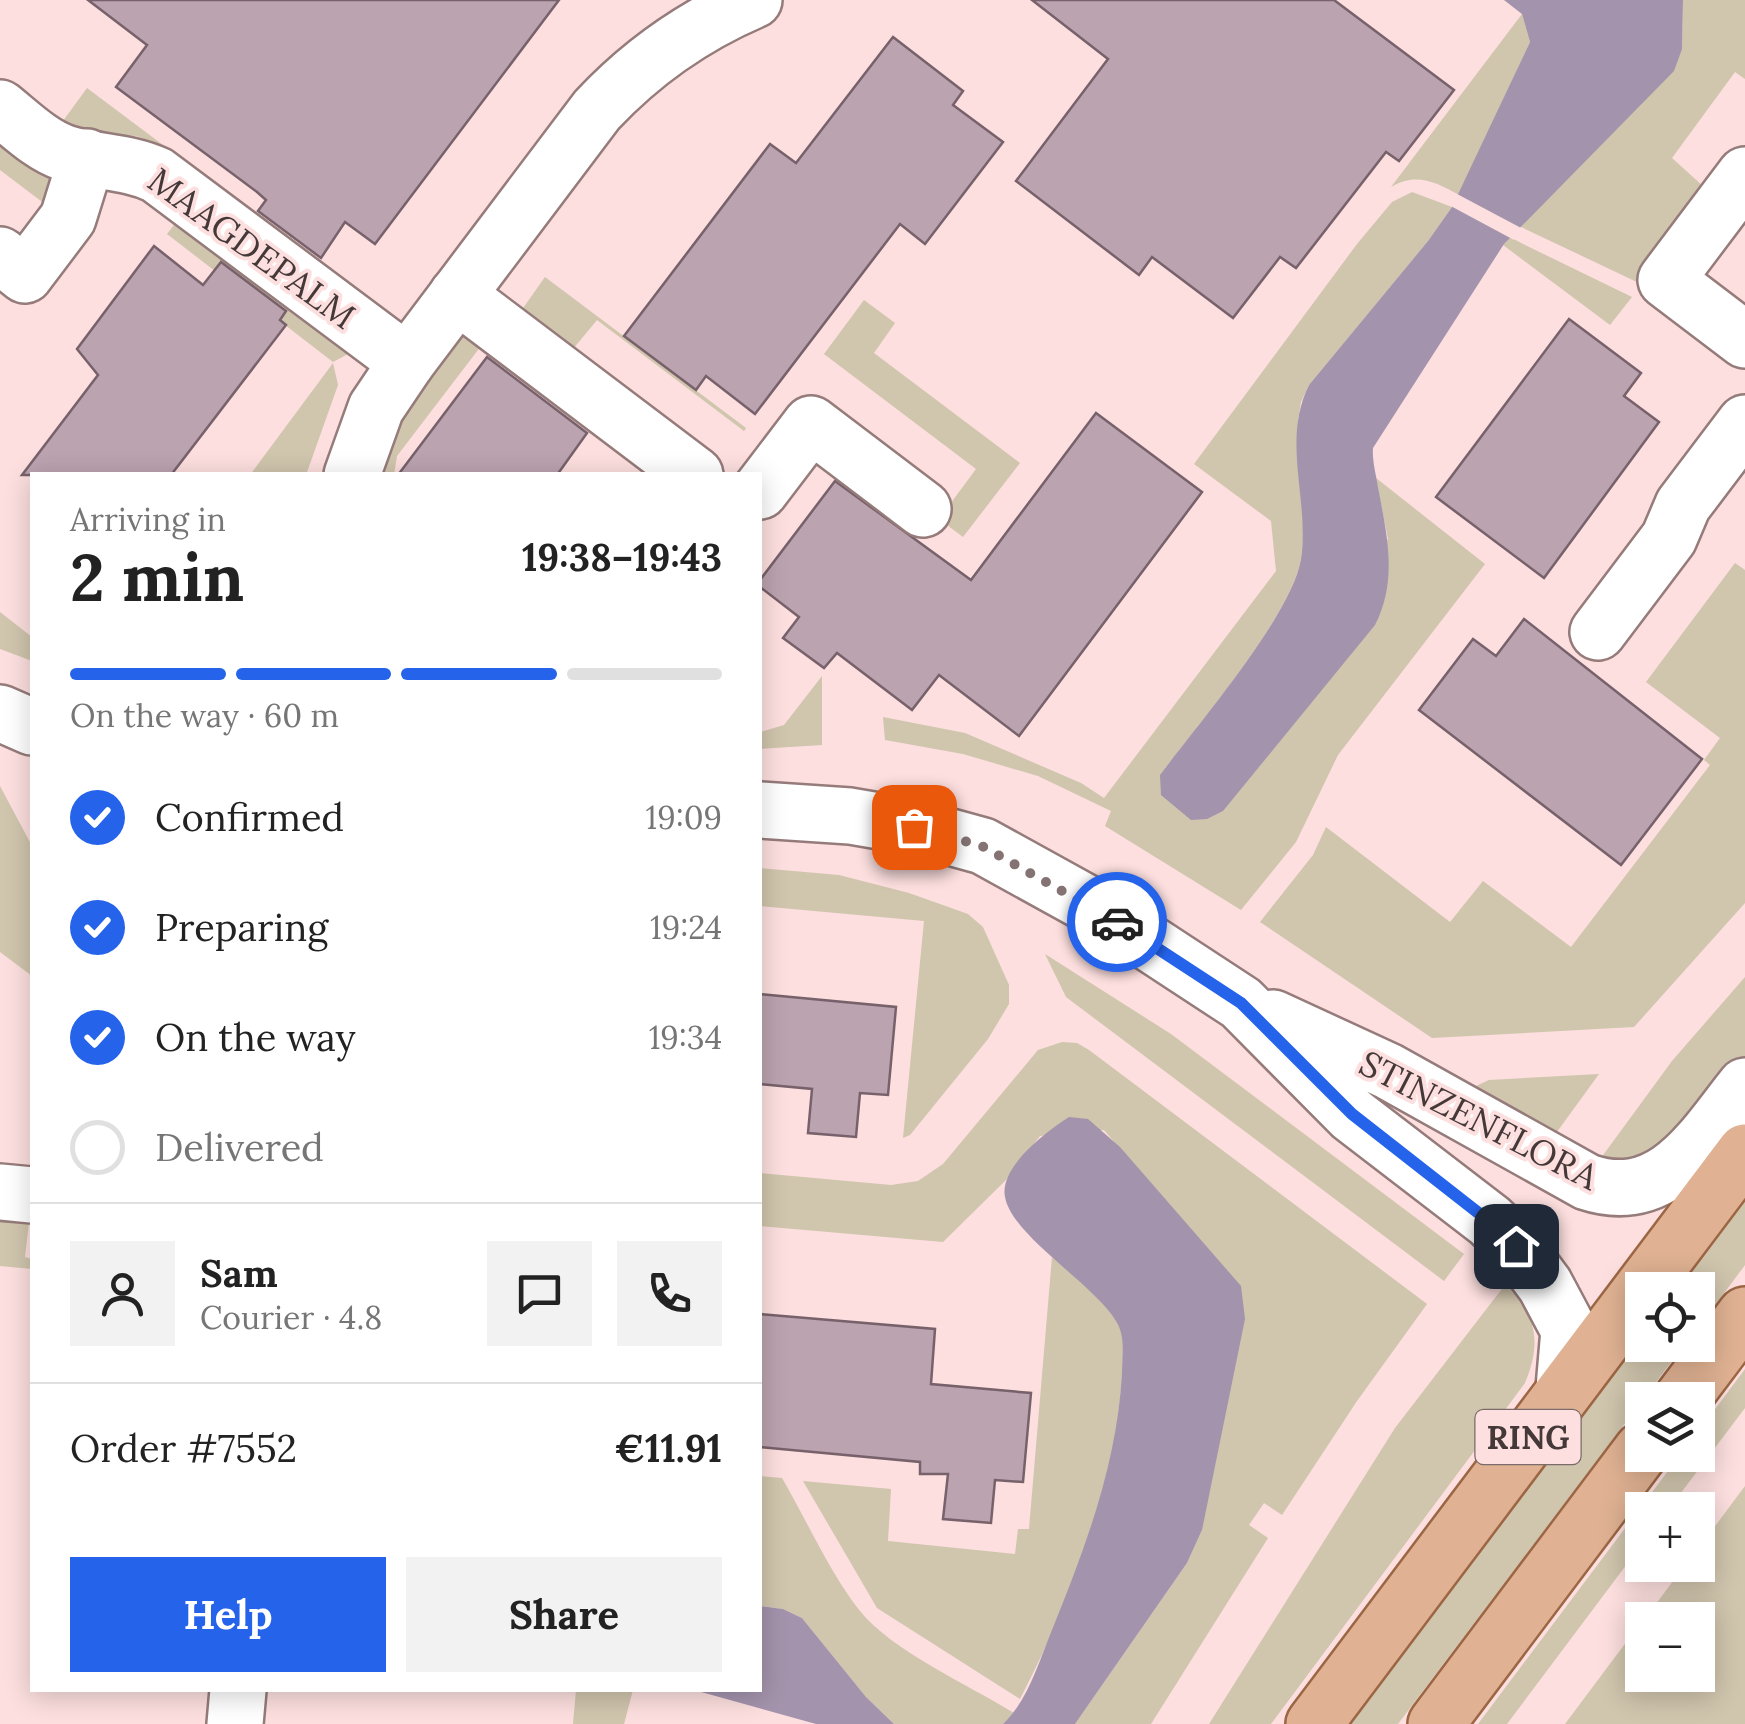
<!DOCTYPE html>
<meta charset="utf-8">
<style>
:root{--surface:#fff;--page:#f2f2f2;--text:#222;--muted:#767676;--line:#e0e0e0;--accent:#2563eb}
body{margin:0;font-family:Lora,serif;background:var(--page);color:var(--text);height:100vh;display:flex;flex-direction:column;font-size:38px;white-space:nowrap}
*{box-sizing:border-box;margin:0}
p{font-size:32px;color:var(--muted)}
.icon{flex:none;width:55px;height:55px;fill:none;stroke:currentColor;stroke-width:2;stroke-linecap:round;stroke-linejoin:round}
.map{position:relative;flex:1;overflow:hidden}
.panel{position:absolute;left:30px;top:472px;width:732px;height:1220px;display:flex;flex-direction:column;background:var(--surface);border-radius:0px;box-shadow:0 5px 25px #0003}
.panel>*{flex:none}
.buttons{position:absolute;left:1625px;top:1272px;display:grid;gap:20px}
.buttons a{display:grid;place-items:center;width:90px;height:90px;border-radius:0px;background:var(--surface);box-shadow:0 5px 25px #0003;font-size:50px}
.pin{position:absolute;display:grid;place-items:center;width:85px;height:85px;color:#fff;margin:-42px;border-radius:20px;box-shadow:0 5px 15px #0006}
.courier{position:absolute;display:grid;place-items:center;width:100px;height:100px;margin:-50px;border:8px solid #2563eb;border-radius:50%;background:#fff;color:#222;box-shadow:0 2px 12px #0007}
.summary em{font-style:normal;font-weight:800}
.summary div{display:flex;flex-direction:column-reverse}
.summary{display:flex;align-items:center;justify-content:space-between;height:170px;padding:0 40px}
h1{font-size:65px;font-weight:800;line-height:75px}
.bar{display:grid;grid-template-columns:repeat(4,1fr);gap:15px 10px;align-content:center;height:120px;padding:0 40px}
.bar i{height:12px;border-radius:8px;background:var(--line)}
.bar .selected{background:var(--accent)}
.bar p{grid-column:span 4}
.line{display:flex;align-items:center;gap:25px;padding:0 40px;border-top:2px solid var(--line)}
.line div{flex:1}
.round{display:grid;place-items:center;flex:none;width:105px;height:105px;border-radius:0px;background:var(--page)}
ol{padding:0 40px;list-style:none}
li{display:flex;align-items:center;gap:30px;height:110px}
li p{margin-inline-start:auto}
li .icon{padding:10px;border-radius:50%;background:var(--accent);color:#fff;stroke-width:4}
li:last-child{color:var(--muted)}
li i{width:55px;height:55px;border:5px solid var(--line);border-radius:50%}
.button{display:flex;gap:20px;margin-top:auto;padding:20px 40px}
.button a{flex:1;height:115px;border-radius:0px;background:var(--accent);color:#fff;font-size:40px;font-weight:800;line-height:115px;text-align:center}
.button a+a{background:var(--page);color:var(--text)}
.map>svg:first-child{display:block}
</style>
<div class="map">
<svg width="1745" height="1724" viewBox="0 0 1745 1724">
<rect width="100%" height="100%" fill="#fcdfde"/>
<g fill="#d0c5ad">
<polygon points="1683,0 1745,0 1745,79 1735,72 1672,158 1704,187 1641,284 1519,226 1682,49"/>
<path d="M1522 14 1530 42 1459 195C1436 182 1416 172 1391 187Z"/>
<polygon points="87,88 163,145 136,136 80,132 63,121"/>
<polygon points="0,142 56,180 45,204 0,170"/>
<path d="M1412 192 1452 207 1428 241 1309 385 1301 402 1298 420C1300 464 1308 514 1301 558 1293 614 1197 725 1160 775L1388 539 1376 478 1485 564 1338 755 1296 842 1241 910 1105 826 1111 811 1038 776 963 754 885 740 883 717 965 733 1081 783 1104 798 1276 571 1271 521 1194 464 1357 244 1392 202Z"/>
<polygon points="177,221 338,344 348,354 333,362 167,234"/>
<polygon points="1510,237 1523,244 1632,297 1610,325 1503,245"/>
<polygon points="545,277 746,428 744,431 597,320 573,349 521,311"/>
<polygon points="864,300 895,323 874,353 1020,463 963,537 939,519 976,469 824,354"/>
<path d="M464 333 481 346 397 456 394 475H380C396 420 430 379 464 333Z"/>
<polygon points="333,363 338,385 306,475 250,475"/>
<polygon points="1735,563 1745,570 1745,903 1634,1027 1432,1038 1260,922 1313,855 1326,827 1450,922 1483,881 1571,947 1710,765 1704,760 1720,738 1646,682"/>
<polygon points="0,612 32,637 32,661 0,649"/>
<polygon points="822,676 822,745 760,749 760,732 784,725"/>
<polygon points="0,786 32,846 32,976 0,952"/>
<polygon points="760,868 839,875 909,893 968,914 983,927 1009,985 1009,1004 988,1039 910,1135 903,1138 924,921 760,906"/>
<polygon points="1045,954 1171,1034 1464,1254 1444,1281 1066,997"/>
<polygon points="1745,977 1745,1063 1693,1130 1632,1164 1601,1158 1672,1061"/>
<polygon points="1062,1042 1077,1043 1089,1050 1427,1304 1357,1401 1282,1515 1264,1503 1249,1525 1268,1538 1151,1724 1075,1724 1187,1563 1202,1530 1144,1177 1104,1130 1040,1136 1006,1180 943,1242 760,1226 760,1173 891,1185 918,1181 943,1164 1038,1050"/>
<polygon points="1599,1074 1554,1136 1477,1090 1476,1086 1489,1080"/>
<polygon points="1745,1197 1745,1265 1698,1328 1698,1290 1675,1290"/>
<polygon points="0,1220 29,1223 25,1257 32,1259 32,1269 0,1266"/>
<path d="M1052 1257C1072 1275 1118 1308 1123 1336 1126 1347 1122 1362 1122 1374 1116 1486 1071 1600 1020 1699L877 1608 803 1481 891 1489 888 1541 1015 1554 1018 1529H1029Z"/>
<path d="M1511 1277C1532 1319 1544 1337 1525 1383L1271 1724H1209L1395 1428Z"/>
<polygon points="1642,1333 1642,1345 1684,1345 1398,1724 1350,1724"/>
<polygon points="1745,1369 1745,1408 1668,1510 1642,1510 1642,1544 1507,1724 1478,1724 1680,1455 1698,1455 1698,1432"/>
<path d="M760 1476 782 1478C806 1519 831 1575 860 1611 892 1651 969 1685 1014 1713L1003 1724H894L866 1697 802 1618 783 1609 760 1606Z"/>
<polygon points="1745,1486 1745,1724 1565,1724 1642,1621 1642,1675 1698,1675 1698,1620 1644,1620 1685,1565 1698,1565 1698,1549"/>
<polygon points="576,1690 633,1690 624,1724 573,1724"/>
</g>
<g fill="#a393ac">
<path d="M1504 0H1683L1682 49 1674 71 1504 244 1373 448C1372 461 1376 474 1378 487 1387 535 1398 580 1375 625L1223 811 1207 819 1191 820 1161 795 1160 775C1197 725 1292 615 1301 559 1310 501 1281 441 1309 385L1428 241 1452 207 1530 42 1522 14Z"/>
<path d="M1069 1117 1088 1119 1120 1147 1241 1286 1245 1319 1202 1530 1187 1563 1075 1724H1003C1028 1701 1039 1661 1052 1630 1086 1546 1117 1464 1122 1373 1122 1355 1126 1337 1116 1321 1094 1284 1012 1236 1005 1197 999 1167 1047 1131 1069 1117Z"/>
<polygon points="760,1606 783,1609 802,1618 866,1697 894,1724 816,1724 694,1690 760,1690"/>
</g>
<polygon fill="#fcdfde" points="1454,193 1459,195 1523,229 1514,240 1447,204"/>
<g fill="#bba3af" stroke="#77616b" stroke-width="2.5">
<polygon points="88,0 559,0 375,244 345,222 321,258 258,211 266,200 257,192 116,87 147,45"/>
<polygon points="1032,0 1334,0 1454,90 1399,161 1386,152 1296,268 1280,257 1233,318 1152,257 1139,275 1016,181 1108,59"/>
<polygon points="893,37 963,91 953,105 1003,142 925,244 900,224 755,414 706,376 696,390 624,336 770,144 796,163"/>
<polygon points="154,246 203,285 221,262 286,311 280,320 286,325 171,475 22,475 98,375 77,349"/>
<polygon points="1569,319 1641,373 1624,396 1659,422 1544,578 1436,497"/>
<polygon points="487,357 587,433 557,475 398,475"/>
<polygon points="1096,413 1202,492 1019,736 939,675 912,710 837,653 824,668 783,638 799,617 760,587 760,580 835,481 971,580"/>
<polygon points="1524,619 1702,759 1621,865 1419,710 1473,639 1496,656"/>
<polygon points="760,994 896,1007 888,1095 860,1093 856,1137 808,1133 812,1089 760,1084"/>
<polygon points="760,1314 935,1329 931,1384 1031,1393 1023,1482 995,1480 991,1523 943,1519 948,1474 920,1474 920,1462 760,1447"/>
</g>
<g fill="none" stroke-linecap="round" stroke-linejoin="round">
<g stroke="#957b7a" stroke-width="60">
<g id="minor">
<path d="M0 108C20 124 41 145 65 153 96 163 127 161 157 175L407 362"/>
<polyline points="1745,175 1666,280 1745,340"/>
<polyline points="0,255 25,275 68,218 87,157"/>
<polyline points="457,295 695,475"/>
<path d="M352 475 376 408 407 362 597 110C642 62 693 26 754 0"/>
<polyline points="760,491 811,424 923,509"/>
<polyline points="1598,632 1669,538 1683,505 1745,423"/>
<polyline points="0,713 32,727"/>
<polyline points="760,810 850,816 914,827 983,846 1099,910 1241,1003 1352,1115 1490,1221 1516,1246 1545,1285 1569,1330 1564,1388"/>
<path d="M1273 1018 1388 1071 1587 1182C1665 1208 1703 1138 1745 1086"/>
<polyline points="0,1192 32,1195"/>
<polyline points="235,1724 238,1690"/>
</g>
</g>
<g stroke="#9c6644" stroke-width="60">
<g id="major">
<polyline points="1681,1400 1745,1315"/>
<polyline points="1314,1724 1745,1152"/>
<polyline points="1436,1724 1642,1450"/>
</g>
</g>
<use href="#minor" stroke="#fff" stroke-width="55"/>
<use href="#major" stroke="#e0b293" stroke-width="55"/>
</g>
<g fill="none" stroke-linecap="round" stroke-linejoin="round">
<polyline stroke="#847372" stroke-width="10" stroke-dasharray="0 18" points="914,827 982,846 1117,922"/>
<polyline stroke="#2563eb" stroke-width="12" points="1117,922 1241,1003 1352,1114 1490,1222 1516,1246"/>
</g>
<g text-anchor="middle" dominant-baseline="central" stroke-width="8" stroke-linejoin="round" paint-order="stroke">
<rect fill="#fcdfde" stroke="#7b6b6a" stroke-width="2.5" x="1475.5" y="1410" width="105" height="54" rx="8"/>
<g font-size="32" font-weight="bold" fill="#443938">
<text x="1528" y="1437">RING</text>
</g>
<g font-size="35" fill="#443938" stroke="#fcdfde">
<text transform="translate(252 248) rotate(36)">MAAGDEPALM</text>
<text transform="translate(1479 1120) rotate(27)">STINZENFLORA</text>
</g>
</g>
</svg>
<div class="buttons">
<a><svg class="icon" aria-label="locate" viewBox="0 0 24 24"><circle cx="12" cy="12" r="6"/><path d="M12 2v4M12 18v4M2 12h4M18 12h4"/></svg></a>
<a><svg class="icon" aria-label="layers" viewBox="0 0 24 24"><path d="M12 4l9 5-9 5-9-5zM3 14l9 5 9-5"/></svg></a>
<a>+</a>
<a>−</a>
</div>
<div class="pin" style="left:914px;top:827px;background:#ea580c"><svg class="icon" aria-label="bag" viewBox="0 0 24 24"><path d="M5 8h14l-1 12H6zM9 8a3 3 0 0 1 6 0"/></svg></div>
<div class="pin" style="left:1516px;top:1246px;background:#1f2937"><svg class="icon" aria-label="home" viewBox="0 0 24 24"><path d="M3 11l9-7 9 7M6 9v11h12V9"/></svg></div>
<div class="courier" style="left:1117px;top:922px"><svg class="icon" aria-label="car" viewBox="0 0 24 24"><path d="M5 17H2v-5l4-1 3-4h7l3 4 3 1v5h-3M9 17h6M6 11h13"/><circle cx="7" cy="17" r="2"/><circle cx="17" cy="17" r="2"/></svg></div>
<section class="panel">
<div class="summary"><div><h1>2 min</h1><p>Arriving in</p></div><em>19:38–19:43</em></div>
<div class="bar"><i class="selected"></i><i class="selected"></i><i class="selected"></i><i></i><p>On the way · 60 m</p></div>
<ol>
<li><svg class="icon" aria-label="check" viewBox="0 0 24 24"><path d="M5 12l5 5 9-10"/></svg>Confirmed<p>19:09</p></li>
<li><svg class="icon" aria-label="check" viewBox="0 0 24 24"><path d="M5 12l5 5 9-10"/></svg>Preparing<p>19:24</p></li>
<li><svg class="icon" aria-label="check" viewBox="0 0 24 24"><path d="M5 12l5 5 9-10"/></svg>On the way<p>19:34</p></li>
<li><i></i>Delivered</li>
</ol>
<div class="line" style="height:180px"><a class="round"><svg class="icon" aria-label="person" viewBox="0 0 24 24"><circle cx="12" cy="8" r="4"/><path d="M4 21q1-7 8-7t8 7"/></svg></a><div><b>Sam</b><p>Courier · 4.8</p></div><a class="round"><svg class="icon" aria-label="chat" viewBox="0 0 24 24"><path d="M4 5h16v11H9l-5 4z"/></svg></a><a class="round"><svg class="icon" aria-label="phone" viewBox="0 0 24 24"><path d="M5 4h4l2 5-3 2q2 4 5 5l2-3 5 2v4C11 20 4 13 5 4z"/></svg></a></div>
<div class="line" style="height:130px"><div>Order #7552</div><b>€11.91</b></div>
<div class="button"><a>Help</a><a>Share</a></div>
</section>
</div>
